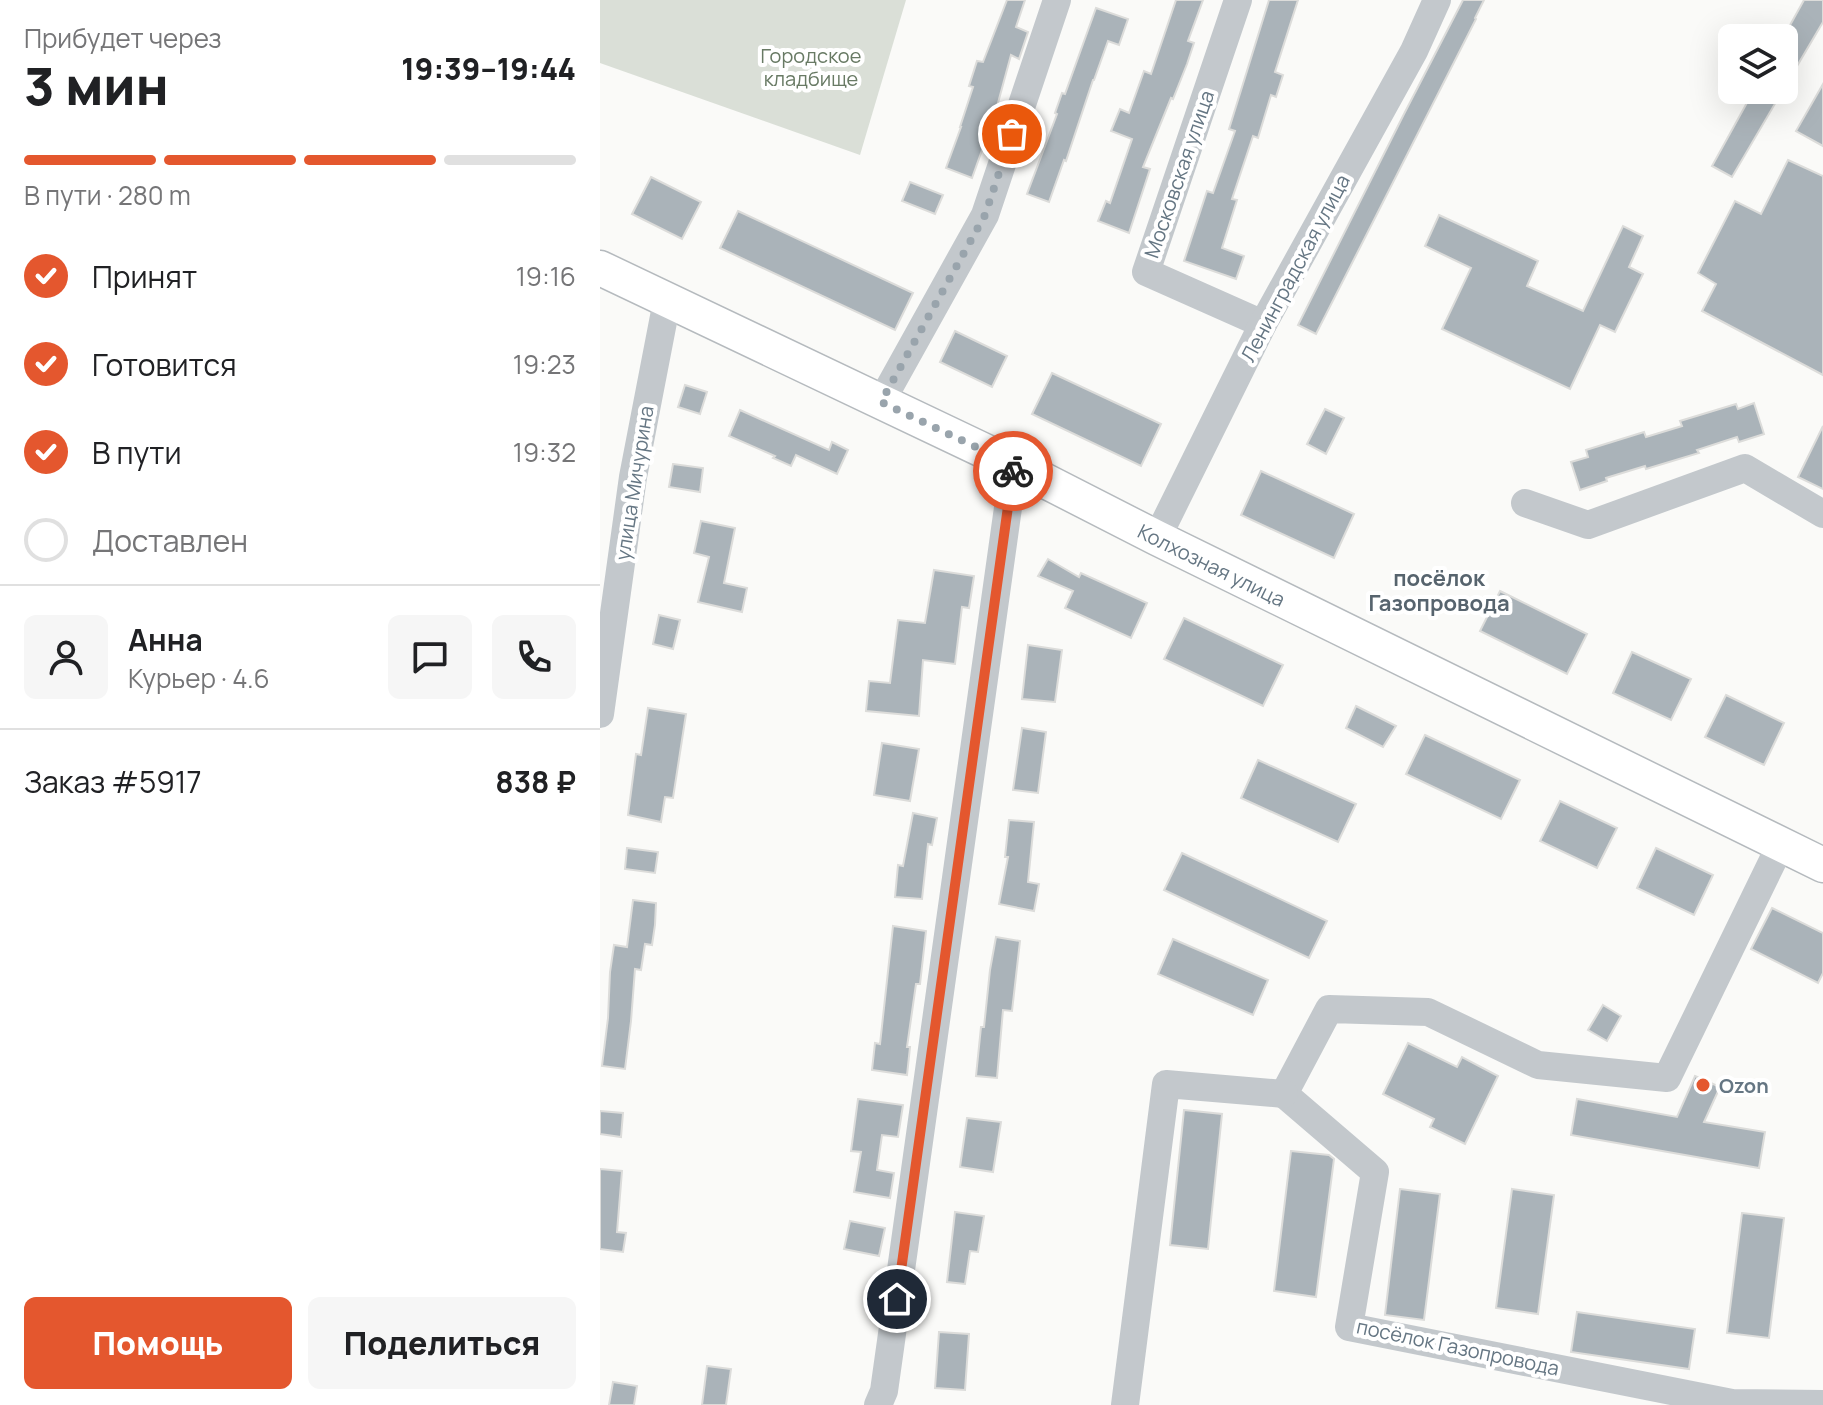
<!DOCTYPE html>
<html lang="ru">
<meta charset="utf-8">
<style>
:root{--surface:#fff;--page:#f6f6f6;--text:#202124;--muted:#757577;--line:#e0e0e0;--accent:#e4572e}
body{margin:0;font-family:Manrope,sans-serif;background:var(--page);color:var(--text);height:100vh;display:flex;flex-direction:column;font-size:30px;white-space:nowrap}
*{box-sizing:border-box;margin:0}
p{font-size:26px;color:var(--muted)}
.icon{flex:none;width:44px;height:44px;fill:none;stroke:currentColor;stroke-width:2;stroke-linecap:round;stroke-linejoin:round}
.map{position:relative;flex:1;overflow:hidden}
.drawer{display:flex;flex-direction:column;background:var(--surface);width:600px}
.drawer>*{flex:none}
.controls{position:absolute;left:1118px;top:24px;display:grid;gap:16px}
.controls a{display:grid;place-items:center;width:80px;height:80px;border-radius:12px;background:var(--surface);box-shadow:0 8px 32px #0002;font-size:40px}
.pin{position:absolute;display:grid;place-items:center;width:68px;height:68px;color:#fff;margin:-34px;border:4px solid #fff;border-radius:50%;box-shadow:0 2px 8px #0007}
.courier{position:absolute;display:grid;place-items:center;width:80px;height:80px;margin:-40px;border:6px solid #e4572e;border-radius:50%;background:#fff;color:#222;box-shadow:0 2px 10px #0007}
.headline em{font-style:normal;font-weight:800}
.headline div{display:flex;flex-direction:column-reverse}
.headline{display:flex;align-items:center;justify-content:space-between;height:136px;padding:0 24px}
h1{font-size:52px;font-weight:800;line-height:60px}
.bar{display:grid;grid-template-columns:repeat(4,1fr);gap:12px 8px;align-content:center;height:96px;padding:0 24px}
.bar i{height:10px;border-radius:6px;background:var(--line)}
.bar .on{background:var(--accent)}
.bar p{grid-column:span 4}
.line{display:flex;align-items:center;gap:20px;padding:0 24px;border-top:2px solid var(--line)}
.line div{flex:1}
.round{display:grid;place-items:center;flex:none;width:84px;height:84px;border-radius:12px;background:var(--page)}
ol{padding:0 24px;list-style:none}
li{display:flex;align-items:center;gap:24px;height:88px}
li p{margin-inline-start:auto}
li .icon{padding:8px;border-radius:50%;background:var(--accent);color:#fff;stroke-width:4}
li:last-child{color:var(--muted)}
li i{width:44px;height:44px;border:4px solid var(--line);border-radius:50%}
.primary-button{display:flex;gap:16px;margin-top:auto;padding:16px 24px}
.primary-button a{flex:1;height:92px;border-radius:12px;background:var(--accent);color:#fff;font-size:32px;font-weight:800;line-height:92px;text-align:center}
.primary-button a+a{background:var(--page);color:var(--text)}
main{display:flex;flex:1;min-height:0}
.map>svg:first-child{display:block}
</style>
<main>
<section class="drawer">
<div class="headline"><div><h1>3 мин</h1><p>Прибудет через</p></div><em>19:39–19:44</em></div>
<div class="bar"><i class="on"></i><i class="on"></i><i class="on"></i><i></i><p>В пути · 280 m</p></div>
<ol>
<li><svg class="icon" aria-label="check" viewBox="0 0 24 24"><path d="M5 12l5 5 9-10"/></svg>Принят<p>19:16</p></li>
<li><svg class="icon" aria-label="check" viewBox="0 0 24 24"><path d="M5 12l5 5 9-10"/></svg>Готовится<p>19:23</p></li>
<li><svg class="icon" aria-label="check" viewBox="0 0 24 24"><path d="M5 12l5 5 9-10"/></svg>В пути<p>19:32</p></li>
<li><i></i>Доставлен</li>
</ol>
<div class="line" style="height:144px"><a class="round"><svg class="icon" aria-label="person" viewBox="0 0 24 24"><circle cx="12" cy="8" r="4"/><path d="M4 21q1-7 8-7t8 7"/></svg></a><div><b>Анна</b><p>Курьер · 4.6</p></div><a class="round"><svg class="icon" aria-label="chat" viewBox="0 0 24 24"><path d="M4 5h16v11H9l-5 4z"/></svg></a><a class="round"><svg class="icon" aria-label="phone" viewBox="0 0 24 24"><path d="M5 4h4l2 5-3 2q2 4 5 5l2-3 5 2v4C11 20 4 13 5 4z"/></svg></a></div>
<div class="line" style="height:104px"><div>Заказ #5917</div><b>838 ₽</b></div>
<div class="primary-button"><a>Помощь</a><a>Поделиться</a></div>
</section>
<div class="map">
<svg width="1223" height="1405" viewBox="0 0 1223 1405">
<rect width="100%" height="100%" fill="#fafaf8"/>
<polygon fill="#dadfd7" points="0,0 306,0 260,155 0,63"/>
<g fill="#aab3b9" stroke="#dcdcda" stroke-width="2">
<polygon points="407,0 425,0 416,27 428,32 419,59 411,55 395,114 372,178 346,168 361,127 360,127 373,87 369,86 377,61 383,62"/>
<polygon points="576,0 603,0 588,41 594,43 587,64 573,99 571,98 543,167 550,169 529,233 498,221 506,201 510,203 532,139 511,131 520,109 529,113 544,71 551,74"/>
<polygon points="669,0 698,0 675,72 683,75 676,97 671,95 658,138 653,136 632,199 637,200 622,248 644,256 636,279 584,261 607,191 613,193 635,131 629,129"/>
<polygon points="863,0 884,0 875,18 876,19 716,334 698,325 804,114"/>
<polygon points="1204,0 1223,0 1223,22 1184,88 1184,36"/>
<polygon points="496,8 528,19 519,45 508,41 494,80 493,80 466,161 464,160 449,202 427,194 457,114 455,113 462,93 465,94"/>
<polygon points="1223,84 1223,146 1196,131"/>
<polygon points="1154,90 1183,90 1132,177 1112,166"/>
<polygon points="1188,160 1223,176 1223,375 1102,311 1116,284 1098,273 1135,201 1161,214"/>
<polygon points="51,177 101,202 82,239 32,214"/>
<polygon points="310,182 343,195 335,214 302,201"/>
<polygon points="138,211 313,293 295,330 120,248"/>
<polygon points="839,215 938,261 927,286 983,311 1023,226 1043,236 1029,267 1043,274 1015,332 1000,325 970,389 842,329 871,268 825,246"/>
<polygon points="355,331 407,356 392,387 340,362"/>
<polygon points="452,373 561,424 541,466 432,414"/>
<polygon points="85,385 107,392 100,414 78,407"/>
<polygon points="1154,403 1164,434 1139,442 1137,437 1097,450 1099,453 1046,469 1045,466 1006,478 1007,481 980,490 971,462 988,457 986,450 1044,432 1046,437 1082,426 1080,421 1136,404 1138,409"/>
<polygon points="725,409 744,418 726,454 707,444"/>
<polygon points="140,410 229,450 232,442 248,450 237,474 196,455 191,466 173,458 175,456 129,436"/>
<polygon points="1223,426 1223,489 1198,477"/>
<polygon points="73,464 103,468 100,492 69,487"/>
<polygon points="661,471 754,514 734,558 641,515"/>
<polygon points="101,521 135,528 124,583 147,588 142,612 98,602 109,557 94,553"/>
<polygon points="448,559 479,577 481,573 547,603 531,638 465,608 473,591 438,576"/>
<polygon points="334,570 374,576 369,608 362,607 355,664 323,660 319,716 266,711 269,681 290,683 298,620 325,623"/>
<polygon points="900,591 987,634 967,674 880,631"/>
<polygon points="59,615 80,620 73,649 53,644"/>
<polygon points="584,618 683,665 663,706 564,659"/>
<polygon points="428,645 462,650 455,702 422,699"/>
<polygon points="1032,652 1091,679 1071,720 1013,693"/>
<polygon points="1126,695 1184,723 1164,765 1105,737"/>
<polygon points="756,706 796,726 783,747 746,728"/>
<polygon points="48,708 86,714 73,798 65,797 61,822 28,815 36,754 41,755"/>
<polygon points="422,728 446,732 438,793 413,790"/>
<polygon points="825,735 920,780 901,819 806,774"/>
<polygon points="282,743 319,749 310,801 274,795"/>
<polygon points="658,760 756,804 738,842 641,798"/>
<polygon points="960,801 1017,828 997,868 940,841"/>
<polygon points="313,813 337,818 332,845 328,844 322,899 295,897 298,865 303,866"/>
<polygon points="409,820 434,822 428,882 439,884 434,911 399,904 408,857 405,857"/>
<polygon points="27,848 58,852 55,873 25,869"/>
<polygon points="1056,848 1113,875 1094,915 1037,888"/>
<polygon points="582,853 727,921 709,958 564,890"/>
<polygon points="33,900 56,903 55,925 52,945 45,944 41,970 35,969 31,1021 25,1069 2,1066 8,1018 10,972 14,945 27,947"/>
<polygon points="1172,908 1223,933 1223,973 1218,983 1151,949"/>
<polygon points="293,926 326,931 320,984 316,984 307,1047 310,1047 307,1075 272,1070 275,1043 280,1044"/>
<polygon points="396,937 420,941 412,1011 403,1010 397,1078 376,1076 381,1027 384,1027 390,970"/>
<polygon points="573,939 668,980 653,1015 558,974"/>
<polygon points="1003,1005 1021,1016 1007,1041 988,1030"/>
<polygon points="808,1043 857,1067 862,1057 898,1076 865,1144 830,1127 834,1119 783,1094"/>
<polygon points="1095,1076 1120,1087 1104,1122 1165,1132 1159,1168 971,1135 977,1099 1077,1117"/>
<polygon points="258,1099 303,1105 298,1137 282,1135 277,1170 294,1173 290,1198 254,1192 261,1152 251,1151"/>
<polygon points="584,1110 622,1114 608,1249 570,1245"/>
<polygon points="0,1111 23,1113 21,1137 0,1134"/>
<polygon points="367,1118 401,1122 393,1172 360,1167"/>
<polygon points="691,1151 729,1155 734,1159 716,1297 674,1291"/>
<polygon points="0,1169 22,1171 17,1232 26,1233 23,1252 0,1249"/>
<polygon points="800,1189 840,1194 824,1320 785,1315"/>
<polygon points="912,1189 954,1195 938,1314 896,1308"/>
<polygon points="355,1212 384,1216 378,1252 370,1251 365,1284 347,1282"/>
<polygon points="1142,1213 1184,1218 1169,1338 1127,1333"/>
<polygon points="250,1221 285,1228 279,1256 244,1249"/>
<polygon points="977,1312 1095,1329 1089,1369 971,1352"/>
<polygon points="339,1332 369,1334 365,1390 335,1388"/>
<polygon points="107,1366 131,1369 126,1405 102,1405"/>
<polygon points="13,1382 37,1386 34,1405 9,1405"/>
</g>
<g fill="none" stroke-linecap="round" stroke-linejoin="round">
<g stroke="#b5babe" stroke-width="37">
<g id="major">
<path id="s1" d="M0 268 414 465 557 538 1223 865"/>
</g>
</g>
<g stroke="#c3c8cc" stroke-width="28">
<polyline points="638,0 546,272 663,324"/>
<polyline points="281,402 385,215 457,0"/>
<polyline points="925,503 988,525 1145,468 1223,514"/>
<polyline points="557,538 663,324 814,51 837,0"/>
<polyline points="0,714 33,477 67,301"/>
<polyline points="1181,844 1067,1078 938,1065 828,1012 729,1009 684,1094 775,1172 749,1327 1132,1403 1223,1404"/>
<polyline points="278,1405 284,1391 414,465"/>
<polyline points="525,1405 566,1084 684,1094"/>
</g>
<use href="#major" stroke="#fff" stroke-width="34"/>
</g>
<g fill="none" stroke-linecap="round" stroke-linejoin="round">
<polyline stroke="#99a4ac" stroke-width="8" stroke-dasharray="0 14.4" points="412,134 385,215 281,402 414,465 413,471"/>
<polyline stroke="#e4572e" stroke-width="10" points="297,1299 413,471"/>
</g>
<circle fill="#e4572e" stroke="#fff" stroke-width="3" cx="1103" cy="1085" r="8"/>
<g text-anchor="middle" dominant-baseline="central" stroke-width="8" stroke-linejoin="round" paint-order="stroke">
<g font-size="20" fill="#687a64" stroke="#fff">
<text x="211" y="55">Городское<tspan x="211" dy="23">кладбище</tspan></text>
</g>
<g font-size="20" fill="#657683" stroke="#fff">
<text transform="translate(579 174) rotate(-71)">Московская улица</text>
<text transform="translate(695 268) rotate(-62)">Ленинградская улица</text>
<text transform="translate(34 483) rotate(-81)">улица Мичурина</text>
<text stroke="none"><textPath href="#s1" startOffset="680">Колхозная улица</textPath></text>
<text transform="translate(858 1347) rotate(12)">посёлок Газопровода</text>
</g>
<g font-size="20" font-weight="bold" fill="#657683" stroke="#fff" text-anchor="start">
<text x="1119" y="1085">Ozon</text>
</g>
<g font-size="22" font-weight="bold" fill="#57646e" stroke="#fff">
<text x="839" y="578">посёлок<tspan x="839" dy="25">Газопровода</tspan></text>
</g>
</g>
</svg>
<div class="controls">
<a><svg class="icon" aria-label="layers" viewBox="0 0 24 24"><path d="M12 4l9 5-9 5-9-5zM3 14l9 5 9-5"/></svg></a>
</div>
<div class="pin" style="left:412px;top:134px;background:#ea580c"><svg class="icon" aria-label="bag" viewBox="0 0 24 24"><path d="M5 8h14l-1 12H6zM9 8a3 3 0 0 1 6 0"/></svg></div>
<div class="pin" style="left:297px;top:1299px;background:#1f2937"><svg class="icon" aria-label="home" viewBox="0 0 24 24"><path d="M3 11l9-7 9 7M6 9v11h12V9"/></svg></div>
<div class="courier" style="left:413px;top:471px"><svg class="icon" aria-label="bike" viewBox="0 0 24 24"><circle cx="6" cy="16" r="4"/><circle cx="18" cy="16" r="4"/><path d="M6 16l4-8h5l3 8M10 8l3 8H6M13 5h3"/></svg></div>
</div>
</main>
